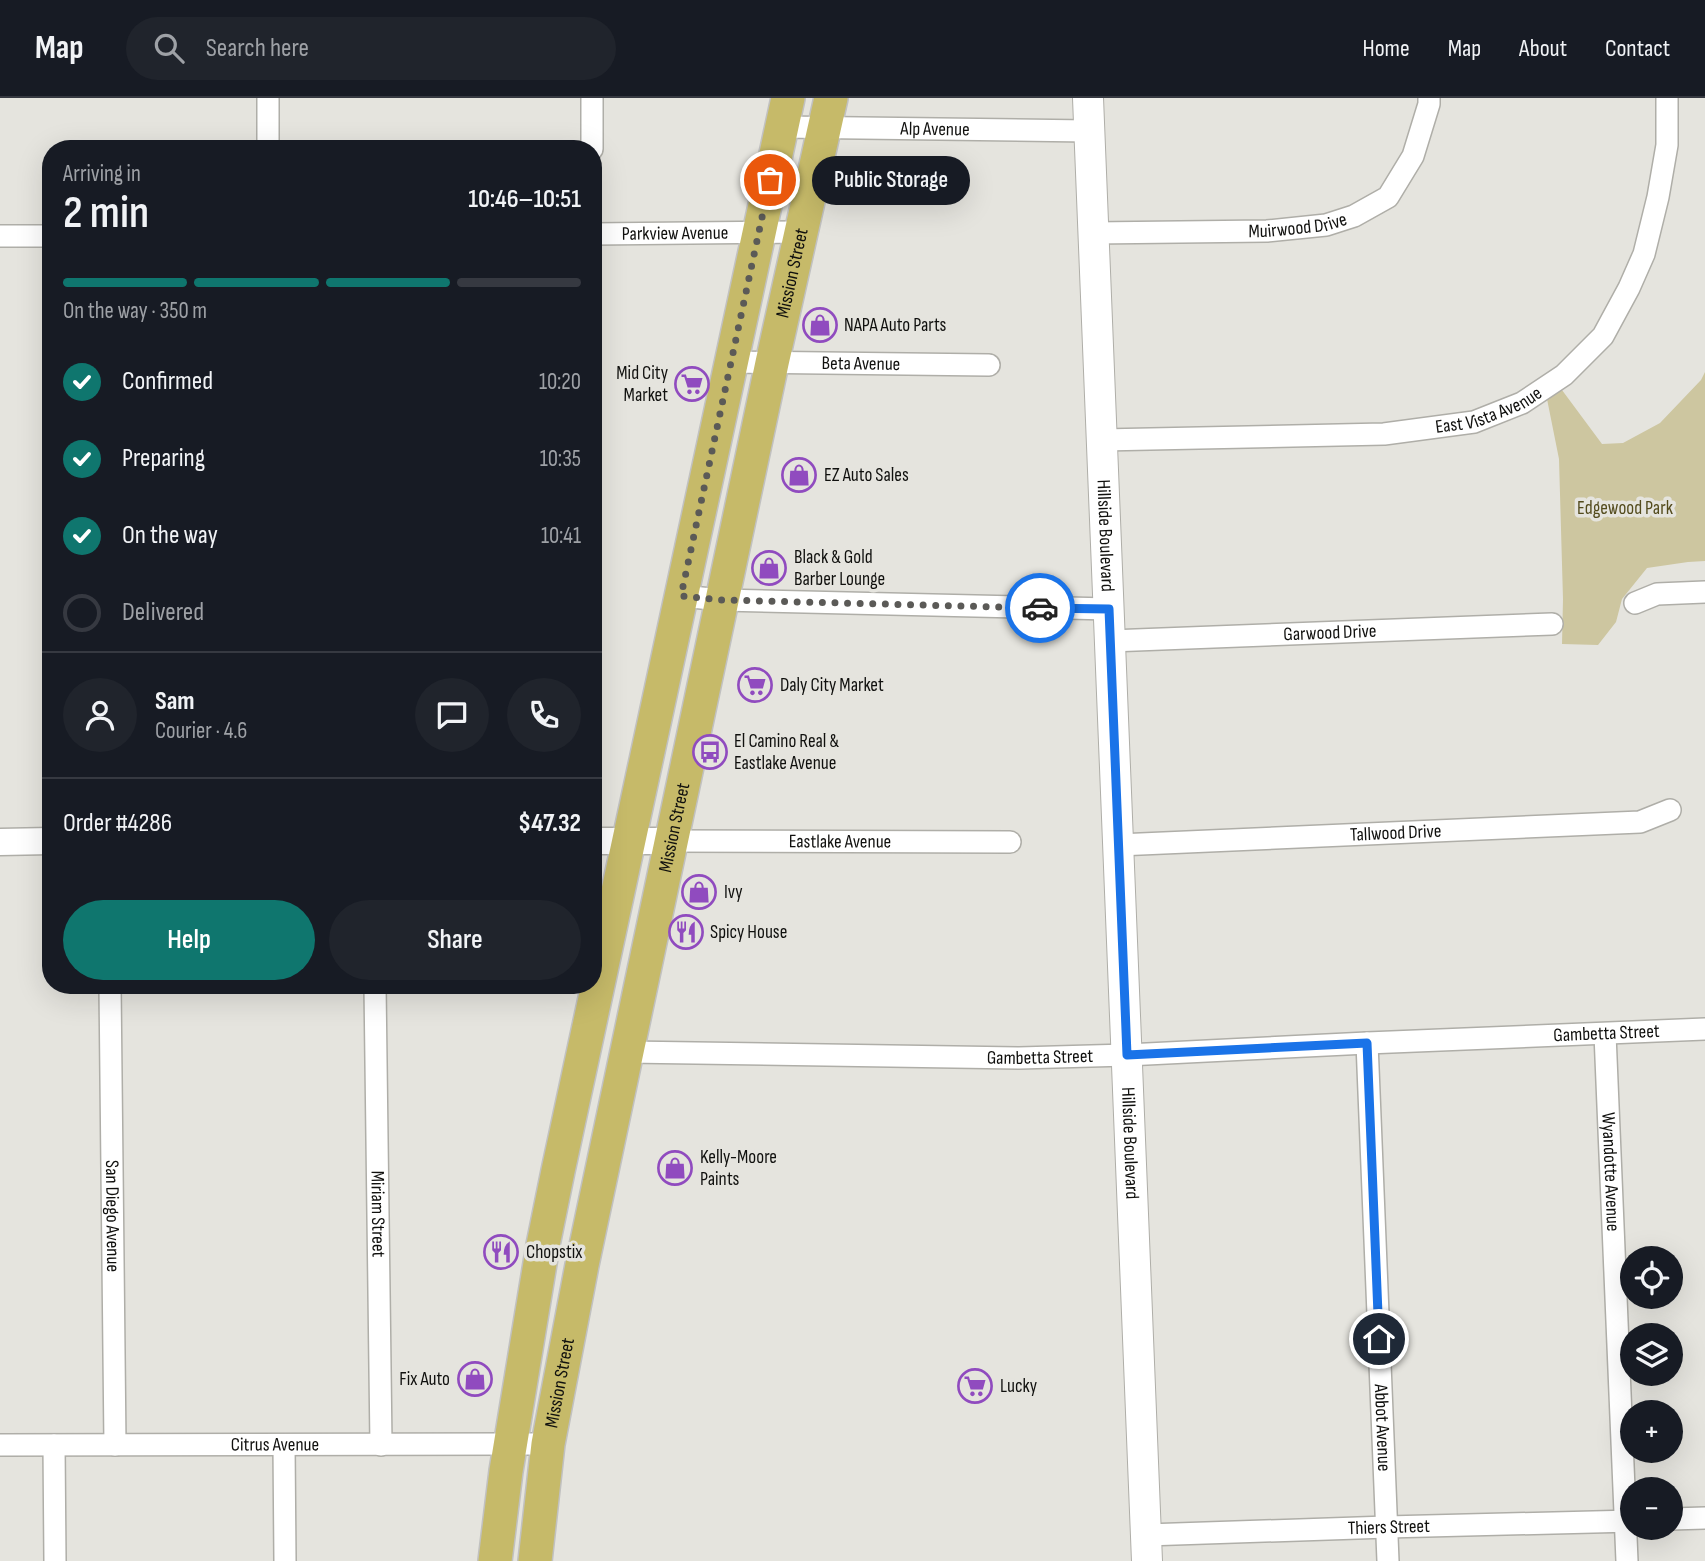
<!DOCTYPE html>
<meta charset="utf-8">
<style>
:root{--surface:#171b24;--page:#20242c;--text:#f1f3f6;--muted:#9ea1a6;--line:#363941;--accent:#0f766e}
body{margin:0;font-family:"Sofia Sans Condensed",sans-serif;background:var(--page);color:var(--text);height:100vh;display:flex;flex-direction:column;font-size:26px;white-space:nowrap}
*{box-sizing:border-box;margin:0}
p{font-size:23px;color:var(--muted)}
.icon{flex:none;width:38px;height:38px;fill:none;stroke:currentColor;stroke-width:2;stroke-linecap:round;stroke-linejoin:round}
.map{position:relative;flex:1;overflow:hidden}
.drawer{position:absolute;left:42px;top:42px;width:560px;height:854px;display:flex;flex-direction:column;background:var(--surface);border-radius:28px;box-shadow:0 7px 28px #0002}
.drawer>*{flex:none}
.fabs{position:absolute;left:1620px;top:1148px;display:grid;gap:14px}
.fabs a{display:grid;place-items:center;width:63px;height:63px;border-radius:50%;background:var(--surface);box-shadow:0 7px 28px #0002;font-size:35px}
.pin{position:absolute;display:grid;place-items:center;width:60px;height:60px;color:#fff;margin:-30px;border:4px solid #fff;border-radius:50%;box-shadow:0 2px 7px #0007}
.courier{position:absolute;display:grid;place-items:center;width:70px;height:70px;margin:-35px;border:5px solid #1a73e8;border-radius:50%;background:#fff;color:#222;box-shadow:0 2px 9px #0007}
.bubble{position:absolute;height:49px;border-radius:24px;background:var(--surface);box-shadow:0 7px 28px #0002;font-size:23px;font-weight:600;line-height:49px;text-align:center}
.summary em{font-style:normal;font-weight:600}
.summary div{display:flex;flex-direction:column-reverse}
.summary{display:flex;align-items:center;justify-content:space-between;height:119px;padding:0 21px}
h1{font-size:46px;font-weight:600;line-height:52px}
.bar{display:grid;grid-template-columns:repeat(4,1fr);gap:10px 7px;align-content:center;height:84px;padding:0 21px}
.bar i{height:9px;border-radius:5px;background:var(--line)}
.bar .on{background:var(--accent)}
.bar p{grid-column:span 4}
.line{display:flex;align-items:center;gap:18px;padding:0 21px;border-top:2px solid var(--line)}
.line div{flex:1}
.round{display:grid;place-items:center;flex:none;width:74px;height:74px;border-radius:37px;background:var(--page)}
ol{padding:0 21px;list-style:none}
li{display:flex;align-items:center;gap:21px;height:77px}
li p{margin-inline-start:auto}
li .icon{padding:7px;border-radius:50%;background:var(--accent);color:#fff;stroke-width:4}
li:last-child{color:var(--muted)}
li i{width:38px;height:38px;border:4px solid var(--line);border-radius:50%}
.button{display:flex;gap:14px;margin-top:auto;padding:14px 21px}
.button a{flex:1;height:80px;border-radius:42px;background:var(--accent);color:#fff;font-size:28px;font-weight:600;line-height:80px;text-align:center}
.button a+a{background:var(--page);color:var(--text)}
header{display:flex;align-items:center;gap:42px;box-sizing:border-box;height:98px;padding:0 35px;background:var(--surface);border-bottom:2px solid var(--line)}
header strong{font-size:33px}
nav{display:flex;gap:38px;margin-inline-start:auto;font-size:24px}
.search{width:490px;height:63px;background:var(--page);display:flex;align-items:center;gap:18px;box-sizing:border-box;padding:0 24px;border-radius:38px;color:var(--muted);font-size:26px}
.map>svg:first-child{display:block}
</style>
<header>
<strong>Map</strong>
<div class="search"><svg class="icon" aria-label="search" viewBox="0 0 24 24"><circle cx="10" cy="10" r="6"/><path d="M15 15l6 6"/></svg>Search here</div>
<nav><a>Home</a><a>Map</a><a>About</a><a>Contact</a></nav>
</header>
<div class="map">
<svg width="1705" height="1463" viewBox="0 0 1705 1463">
<rect width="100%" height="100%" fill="#e5e4de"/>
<polygon fill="#cdc6a0" points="1705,274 1705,463 1688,464 1647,470 1622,501 1616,524 1598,547 1562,546 1563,501 1559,361 1547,301 1559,288 1602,346 1623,345 1660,325 1701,282"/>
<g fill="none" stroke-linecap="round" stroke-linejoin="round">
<g stroke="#afaea8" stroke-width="24">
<g id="minor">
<polyline points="268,0 268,51"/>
<polyline points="592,0 592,51"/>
<path id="s1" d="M781 29 1089 33"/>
<path id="s2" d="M1093 135 1267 133 1326 127 1354 118 1388 99 1413 58 1429 6V0"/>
<path id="s3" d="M593 136 801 134"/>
<polyline points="0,138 51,138"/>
<path id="s4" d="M731 264 989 267"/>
<path id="s5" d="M1102 342 1384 336 1474 324 1522 305 1564 277 1603 238 1629 190 1644 156 1658 99 1667 47V0"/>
<polyline points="681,498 722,502 1109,511"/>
<polyline points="1635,505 1657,496 1705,494"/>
<path id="s6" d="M1110 543 1552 526"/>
<path id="s7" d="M670 743 1010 744"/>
<path id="s8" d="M1118 747 1640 724 1670 712"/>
<path id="s9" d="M110 887 115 1347"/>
<path id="s10" d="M375 887 381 1347"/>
<path id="s11" d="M1605 936 1627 1463"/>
<path id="s12" d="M1367 945 1388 1463"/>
<path id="s13" d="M627 954 1019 960 1127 957 1367 945 1705 931"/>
<path id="s14" d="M0 1347 548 1346"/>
<polyline points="54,1347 55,1463"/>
<polyline points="284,1347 285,1463"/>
<polyline points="1671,1421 1705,1420"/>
<path id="s15" d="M1146 1437 1387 1429 1633 1423"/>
</g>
</g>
<g stroke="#afaea8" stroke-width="29">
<g id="tertiary">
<polyline points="593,743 670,743"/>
<polyline points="0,744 51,743"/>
</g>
</g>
<g stroke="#afaea8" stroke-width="32">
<g id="secondary">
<path id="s16" d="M1088 0 1147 1463"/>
</g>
</g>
<g stroke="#c1c1c0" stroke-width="36">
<g id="primary">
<polyline points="495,1463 506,1373 543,1147 558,1073 788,0"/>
<path id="s17" d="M535 1463 548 1346 582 1167 772 265 831 0"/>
</g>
</g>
<use href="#minor" stroke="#fff" stroke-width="21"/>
<use href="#tertiary" stroke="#fff" stroke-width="26"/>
<use href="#secondary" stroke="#fff" stroke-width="30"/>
<use href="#primary" stroke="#c6ba69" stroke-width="33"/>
</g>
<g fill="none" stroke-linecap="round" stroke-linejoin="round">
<polyline stroke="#5b5a57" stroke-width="7" stroke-dasharray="0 12.6" points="770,82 681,498 722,502 1040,510"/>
<polyline stroke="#1a73e8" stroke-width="9" points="1040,510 1109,511 1127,957 1367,945 1379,1241"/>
</g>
<defs>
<g id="shop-ring" transform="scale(1.75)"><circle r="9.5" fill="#e5e4de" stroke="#904bbf" stroke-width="1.5"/><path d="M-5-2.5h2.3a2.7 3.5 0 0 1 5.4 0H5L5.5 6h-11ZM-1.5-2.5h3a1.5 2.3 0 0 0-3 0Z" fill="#904bbf"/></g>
<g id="supermarket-ring" transform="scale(1.75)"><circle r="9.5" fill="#e5e4de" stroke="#904bbf" stroke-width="1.5"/><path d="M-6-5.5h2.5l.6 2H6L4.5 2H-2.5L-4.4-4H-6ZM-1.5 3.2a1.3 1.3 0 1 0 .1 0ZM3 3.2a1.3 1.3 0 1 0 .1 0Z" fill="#904bbf"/></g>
<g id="bus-ring" transform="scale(1.75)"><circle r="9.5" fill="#e5e4de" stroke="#904bbf" stroke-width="1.5"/><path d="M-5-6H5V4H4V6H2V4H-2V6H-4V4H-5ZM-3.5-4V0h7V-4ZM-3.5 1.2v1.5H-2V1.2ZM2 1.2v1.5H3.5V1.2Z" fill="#904bbf"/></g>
<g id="restaurant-ring" transform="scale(1.75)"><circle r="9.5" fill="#e5e4de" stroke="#904bbf" stroke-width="1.5"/><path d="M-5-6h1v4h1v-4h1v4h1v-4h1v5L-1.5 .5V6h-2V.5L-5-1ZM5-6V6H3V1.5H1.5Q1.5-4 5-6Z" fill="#904bbf"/></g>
</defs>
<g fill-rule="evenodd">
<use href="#shop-ring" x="820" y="227"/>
<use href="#supermarket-ring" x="692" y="286"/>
<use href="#shop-ring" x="799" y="377"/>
<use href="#shop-ring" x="769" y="470"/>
<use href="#supermarket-ring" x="755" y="587"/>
<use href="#bus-ring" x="710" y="654"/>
<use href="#shop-ring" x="699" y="794"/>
<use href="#restaurant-ring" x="686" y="834"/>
<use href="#shop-ring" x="675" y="1070"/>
<use href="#restaurant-ring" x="501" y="1154"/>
<use href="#shop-ring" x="475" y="1281"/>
<use href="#supermarket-ring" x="975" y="1288"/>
</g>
<g text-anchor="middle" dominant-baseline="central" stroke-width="7" stroke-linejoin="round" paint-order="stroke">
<g font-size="19" fill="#10100e" stroke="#e5e4de">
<text stroke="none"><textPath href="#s1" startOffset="154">Alp Avenue</textPath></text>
<text stroke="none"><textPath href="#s2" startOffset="205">Muirwood Drive</textPath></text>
<text stroke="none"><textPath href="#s3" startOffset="82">Parkview Avenue</textPath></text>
<text stroke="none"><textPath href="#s17" startOffset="1314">Mission Street</textPath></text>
<text stroke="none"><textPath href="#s4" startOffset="130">Beta Avenue</textPath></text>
<text stroke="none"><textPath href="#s5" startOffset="390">East Vista Avenue</textPath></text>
<text stroke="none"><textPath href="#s16" startOffset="438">Hillside Boulevard</textPath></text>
<text stroke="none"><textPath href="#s6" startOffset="220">Garwood Drive</textPath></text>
<text stroke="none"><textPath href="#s17" startOffset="747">Mission Street</textPath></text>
<text stroke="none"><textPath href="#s8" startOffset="278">Tallwood Drive</textPath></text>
<text stroke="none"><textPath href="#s7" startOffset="170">Eastlake Avenue</textPath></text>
<text stroke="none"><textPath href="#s13" startOffset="980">Gambetta Street</textPath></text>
<text stroke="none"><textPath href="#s13" startOffset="413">Gambetta Street</textPath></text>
<text stroke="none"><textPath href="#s16" startOffset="1046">Hillside Boulevard</textPath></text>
<text stroke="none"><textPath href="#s11" startOffset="138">Wyandotte Avenue</textPath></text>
<text stroke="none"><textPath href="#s9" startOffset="231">San Diego Avenue</textPath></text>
<text stroke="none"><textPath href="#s10" startOffset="229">Miriam Street</textPath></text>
<text stroke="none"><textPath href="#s17" startOffset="180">Mission Street</textPath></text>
<text stroke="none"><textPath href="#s12" startOffset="385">Abbot Avenue</textPath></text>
<text stroke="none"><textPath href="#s14" startOffset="275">Citrus Avenue</textPath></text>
<text stroke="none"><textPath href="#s15" startOffset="243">Thiers Street</textPath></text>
</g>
<g font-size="19" fill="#10100e" stroke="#e5e4de" text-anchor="start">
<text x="844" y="227">NAPA Auto Parts</text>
<text x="668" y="275" text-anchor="end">Mid City<tspan x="668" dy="22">Market</tspan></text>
<text x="824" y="377">EZ Auto Sales</text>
<text x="794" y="459">Black &amp; Gold<tspan x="794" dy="22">Barber Lounge</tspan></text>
<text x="780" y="587">Daly City Market</text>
<text x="734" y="643">El Camino Real &amp;<tspan x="734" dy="22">Eastlake Avenue</tspan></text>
<text x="724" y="794">Ivy</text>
<text x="710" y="834">Spicy House</text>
<text x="700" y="1059">Kelly-Moore<tspan x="700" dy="22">Paints</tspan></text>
<text x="526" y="1154">Chopstix</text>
<text x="450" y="1281" text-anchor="end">Fix Auto</text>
<text x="1000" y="1288">Lucky</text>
</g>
<g font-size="19" fill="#534b1d" stroke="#e5e4de">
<text x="1625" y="410">Edgewood Park</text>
</g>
</g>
</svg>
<div class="fabs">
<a><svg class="icon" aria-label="locate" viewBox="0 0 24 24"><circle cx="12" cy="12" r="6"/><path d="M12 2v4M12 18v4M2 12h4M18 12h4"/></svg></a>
<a><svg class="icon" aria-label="layers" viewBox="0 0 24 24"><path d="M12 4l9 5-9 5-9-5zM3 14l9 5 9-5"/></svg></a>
<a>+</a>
<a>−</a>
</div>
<div class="pin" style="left:770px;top:82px;background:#ea580c"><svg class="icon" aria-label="bag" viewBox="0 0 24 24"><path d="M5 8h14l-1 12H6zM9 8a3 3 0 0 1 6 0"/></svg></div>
<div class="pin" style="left:1379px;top:1241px;background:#1f2937"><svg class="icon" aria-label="home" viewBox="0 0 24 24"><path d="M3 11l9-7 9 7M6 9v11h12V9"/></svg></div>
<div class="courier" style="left:1040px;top:510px"><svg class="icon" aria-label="car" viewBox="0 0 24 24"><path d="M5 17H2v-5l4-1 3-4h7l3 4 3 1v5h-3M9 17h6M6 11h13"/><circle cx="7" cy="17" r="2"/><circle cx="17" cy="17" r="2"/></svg></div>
<div class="bubble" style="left:812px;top:58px;width:158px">Public Storage</div>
<section class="drawer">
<div class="summary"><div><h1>2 min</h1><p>Arriving in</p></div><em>10:46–10:51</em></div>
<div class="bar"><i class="on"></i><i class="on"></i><i class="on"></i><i></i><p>On the way · 350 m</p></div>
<ol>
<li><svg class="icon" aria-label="check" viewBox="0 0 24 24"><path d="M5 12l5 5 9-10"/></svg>Confirmed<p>10:20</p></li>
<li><svg class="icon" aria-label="check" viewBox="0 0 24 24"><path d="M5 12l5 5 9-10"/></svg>Preparing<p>10:35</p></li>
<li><svg class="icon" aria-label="check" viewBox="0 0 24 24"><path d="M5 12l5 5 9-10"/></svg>On the way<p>10:41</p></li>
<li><i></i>Delivered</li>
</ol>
<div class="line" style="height:126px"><a class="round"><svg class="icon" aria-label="person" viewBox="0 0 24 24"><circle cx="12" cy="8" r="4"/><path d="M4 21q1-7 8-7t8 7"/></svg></a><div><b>Sam</b><p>Courier · 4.6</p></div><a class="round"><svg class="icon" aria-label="chat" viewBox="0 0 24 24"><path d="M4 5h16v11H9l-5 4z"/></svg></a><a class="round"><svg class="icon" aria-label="phone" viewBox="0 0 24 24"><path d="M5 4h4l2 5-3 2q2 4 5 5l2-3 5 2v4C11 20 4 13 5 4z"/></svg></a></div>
<div class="line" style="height:91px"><div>Order #4286</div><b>$47.32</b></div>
<div class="button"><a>Help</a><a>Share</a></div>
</section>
</div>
